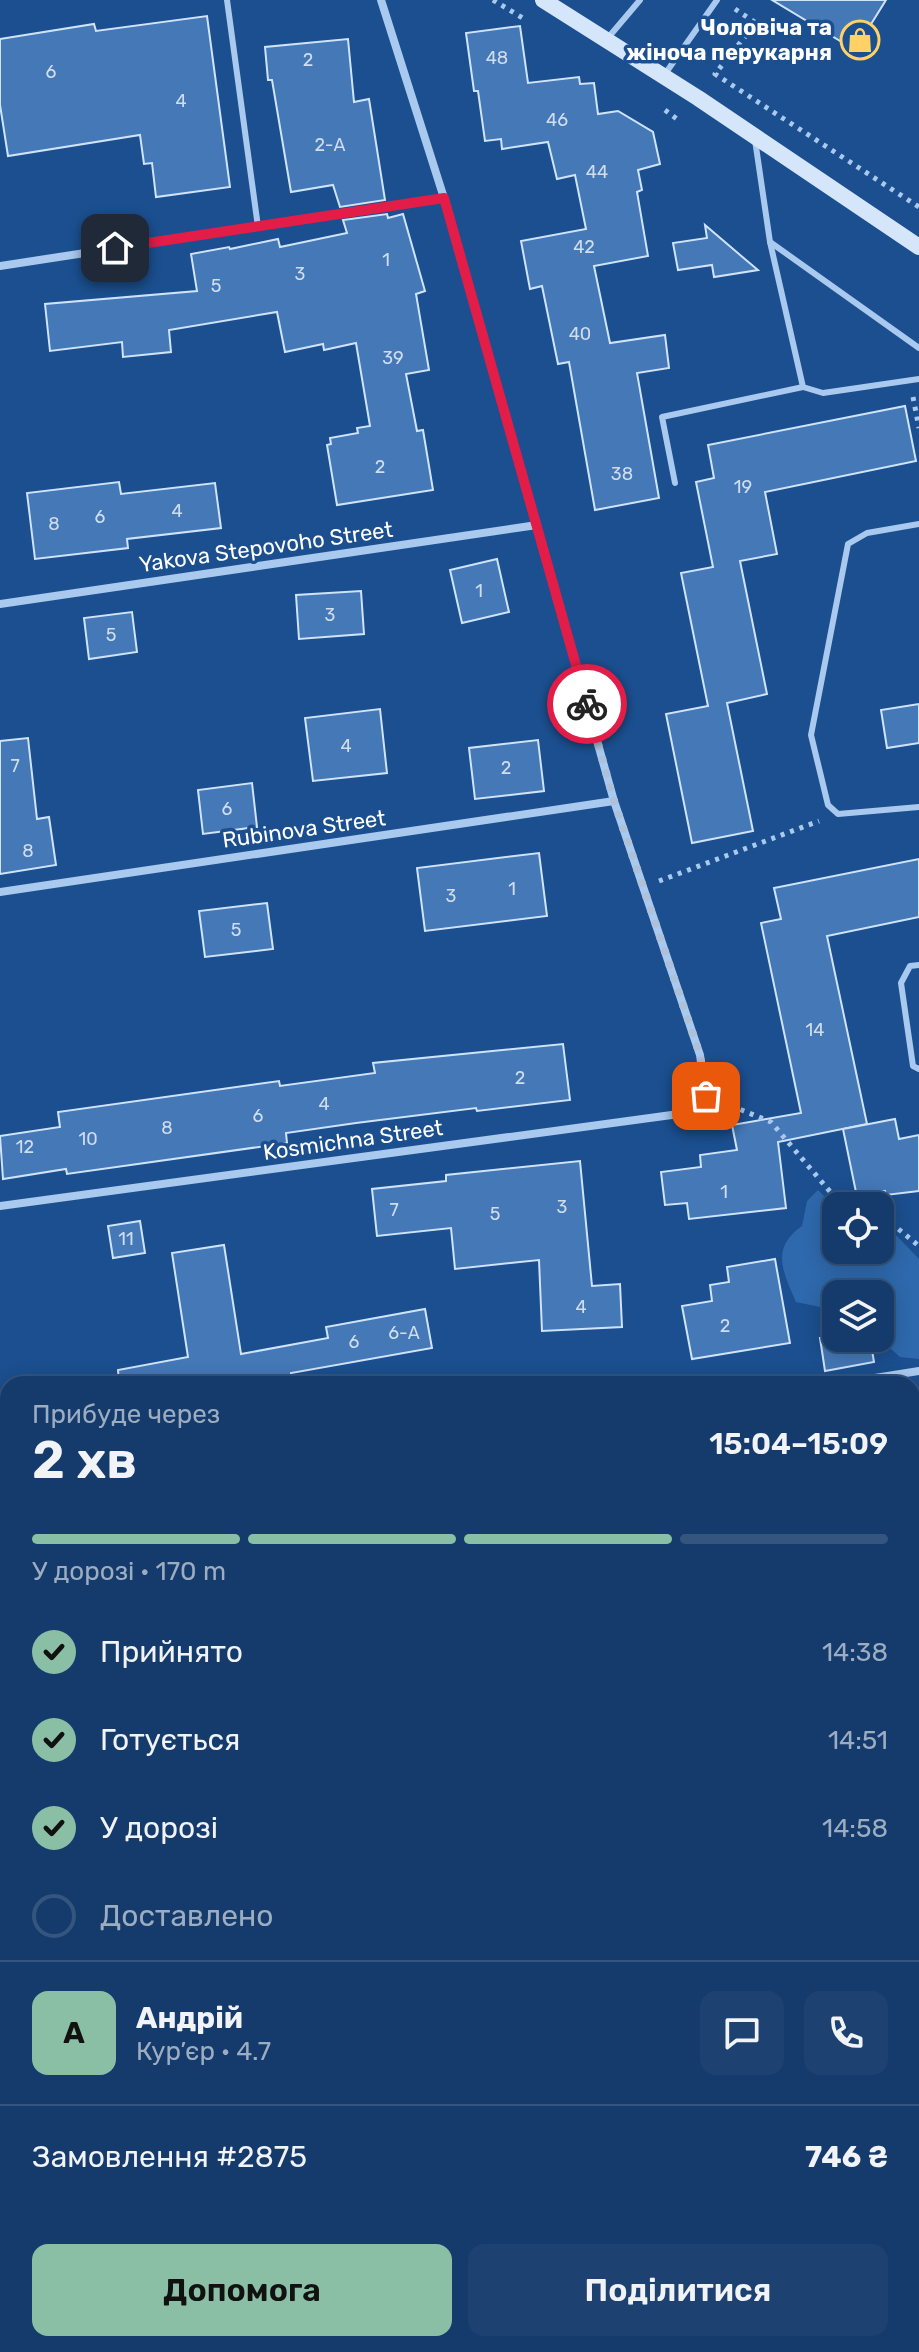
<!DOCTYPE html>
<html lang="uk">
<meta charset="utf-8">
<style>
:root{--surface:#143b6b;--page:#1d4271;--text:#f1f3f6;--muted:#9dadc1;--line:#33557e;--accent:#8abfa5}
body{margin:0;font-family:Rubik,sans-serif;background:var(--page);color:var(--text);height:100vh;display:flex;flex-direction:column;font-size:30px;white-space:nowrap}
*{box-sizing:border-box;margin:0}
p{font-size:26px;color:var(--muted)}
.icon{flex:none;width:44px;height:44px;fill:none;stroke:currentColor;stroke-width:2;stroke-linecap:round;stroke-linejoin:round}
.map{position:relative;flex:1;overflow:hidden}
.drawer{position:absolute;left:0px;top:1376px;width:920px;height:976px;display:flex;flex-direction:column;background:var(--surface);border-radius:24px 24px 0 0;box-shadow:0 4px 20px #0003,0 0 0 2px var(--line)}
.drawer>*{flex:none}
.tools{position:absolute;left:822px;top:1192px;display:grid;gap:16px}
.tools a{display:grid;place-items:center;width:72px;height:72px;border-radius:16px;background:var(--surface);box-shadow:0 4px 20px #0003,0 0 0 2px var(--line);font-size:40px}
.pin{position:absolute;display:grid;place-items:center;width:68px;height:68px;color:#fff;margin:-34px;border-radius:16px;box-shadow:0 4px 12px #0006}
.courier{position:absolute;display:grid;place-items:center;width:80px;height:80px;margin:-40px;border:6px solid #e11d48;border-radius:50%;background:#fff;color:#222;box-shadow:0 2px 10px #0007}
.head em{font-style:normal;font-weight:600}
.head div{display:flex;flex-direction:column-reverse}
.head{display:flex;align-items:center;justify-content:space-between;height:136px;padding:0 32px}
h1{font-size:52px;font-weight:600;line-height:60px}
.bar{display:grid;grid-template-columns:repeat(4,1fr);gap:12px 8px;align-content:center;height:96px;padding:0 32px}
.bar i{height:10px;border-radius:6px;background:var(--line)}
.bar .on{background:var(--accent)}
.bar p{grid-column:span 4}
.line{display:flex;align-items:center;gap:20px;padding:0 32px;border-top:2px solid var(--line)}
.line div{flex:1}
.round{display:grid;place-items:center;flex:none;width:84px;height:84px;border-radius:16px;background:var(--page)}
ol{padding:0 32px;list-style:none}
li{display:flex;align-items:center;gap:24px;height:88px}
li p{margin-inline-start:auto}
li .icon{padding:8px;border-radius:50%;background:var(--accent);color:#111;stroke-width:4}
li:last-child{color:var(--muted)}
li i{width:44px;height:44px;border:4px solid var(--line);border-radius:50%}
.action{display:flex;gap:16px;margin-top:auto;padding:16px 32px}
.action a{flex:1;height:92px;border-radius:16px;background:var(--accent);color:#111;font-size:32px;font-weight:600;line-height:92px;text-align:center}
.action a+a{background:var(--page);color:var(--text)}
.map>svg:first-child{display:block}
</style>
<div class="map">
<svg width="919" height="2352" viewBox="0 0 919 2352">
<rect width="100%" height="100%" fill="#1b4f8f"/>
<g fill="#2e69ad">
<path d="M818 1190 836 1208V1250H880V1231L897 1236 919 1259V1359L900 1357 882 1341 880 1294H836V1307H820L796 1302C783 1272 770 1248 802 1226L807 1201Z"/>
<polygon points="912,1863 919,1867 919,2006 912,2017"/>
</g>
<g fill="#4478b7" stroke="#cfe3fa" stroke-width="2">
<polygon points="772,0 886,0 855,50"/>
<polygon points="207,16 230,187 156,197 152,163 144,164 140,135 8,156 0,105 0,39 94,24 96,31"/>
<polygon points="520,26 528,83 579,77 580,84 594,83 598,114 618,111 653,132 660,164 638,170 642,190 637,192 648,256 594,266 610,343 665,335 669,368 637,373 659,498 595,510 569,362 558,364 542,286 530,289 521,241 586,229 575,175 557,179 548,142 502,149 501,139 485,141 478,91 474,91 466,33"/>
<polygon points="348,39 354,102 369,99 385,200 340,207 333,185 291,192 272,80 268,80 265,47"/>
<polygon points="387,214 388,218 403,214 425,291 416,294 429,370 406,374 417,431 423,430 433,490 337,505 327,445 331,444 330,438 358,433 357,428 370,426 356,343 324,350 323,344 285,352 277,312 169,330 171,352 123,357 122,342 50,351 45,304 197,291 191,254 229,247 230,249 278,239 280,247 347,233 343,220"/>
<polygon points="705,225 746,260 758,270 714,277 712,265 678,270 673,243 707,238"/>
<polygon points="905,406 916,461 765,492 777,554 740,561 767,694 727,703 753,831 692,843 666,714 708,706 681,573 713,567 696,482 714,478 708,445"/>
<polygon points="119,482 121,494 215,483 221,528 127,539 128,548 35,559 27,493"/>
<polygon points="497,559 509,612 462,623 450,570"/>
<polygon points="361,591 364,634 299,639 296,595"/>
<polygon points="132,612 137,652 89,659 84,618"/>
<polygon points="919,704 919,743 887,748 881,710"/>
<polygon points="380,709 387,773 313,781 305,718"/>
<polygon points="28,738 37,819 49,817 56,865 0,874 0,741"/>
<polygon points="538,740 544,791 475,799 469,748"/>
<polygon points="252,783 257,827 203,834 198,790"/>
<polygon points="539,853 547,916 425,931 417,868"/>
<polygon points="919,859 919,917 827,936 867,1124 778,1142 786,1208 689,1219 687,1203 665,1205 661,1172 701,1167 700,1155 737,1150 732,1125 801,1113 761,923 781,919 774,888"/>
<polygon points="267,903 273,949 205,957 199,911"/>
<polygon points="563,1044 570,1100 477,1111 476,1108 356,1123 286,1133 287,1143 67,1174 66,1169 3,1179 0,1136 60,1127 58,1112 279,1081 280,1086 375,1073 373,1063"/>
<polygon points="895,1119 899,1139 919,1135 919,1191 886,1195 885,1191 857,1197 843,1129"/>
<polygon points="580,1161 592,1286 620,1284 622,1327 542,1331 539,1260 455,1269 451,1228 377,1236 372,1189 446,1181 446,1175"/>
<polygon points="140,1221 145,1253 113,1258 108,1226"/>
<polygon points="224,1245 241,1354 328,1338 326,1327 425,1309 432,1348 291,1373 292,1384 119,1384 118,1370 188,1357 172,1253"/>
<polygon points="775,1259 790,1343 692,1359 682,1306 712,1301 710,1285 729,1282 727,1267"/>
<polygon points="820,1338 870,1338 874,1362 825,1371"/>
</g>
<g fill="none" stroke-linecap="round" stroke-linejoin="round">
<g stroke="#a9c9ee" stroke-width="5" stroke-dasharray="4 6" stroke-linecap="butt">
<polyline points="493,0 526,20"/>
<polyline points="735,9 756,23 715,74 919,207"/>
<polyline points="665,110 681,122"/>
<polyline points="913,397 919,428"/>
<polyline points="659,881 819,821"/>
<polyline points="722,1102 771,1122 832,1194 847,1206"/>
<polyline points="880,1222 896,1227 919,1246"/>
<polyline points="912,1688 919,1692"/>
</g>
<g stroke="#a9c9ee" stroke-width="6">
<polyline points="227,0 258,227"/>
<polyline points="607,39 640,0"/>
<polyline points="665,74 717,0"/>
<polyline points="755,140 770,242 919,348"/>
<polyline points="770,242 803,387 823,393 919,379"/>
<polyline points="675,483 662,417 803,387"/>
<polyline points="919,524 867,533 848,544 811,735 828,805 838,814 919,807"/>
<polyline points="919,965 910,966 901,983 913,1066 919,1069"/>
<polyline points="0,2148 8,2155"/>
<polyline points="56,2344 58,2352"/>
</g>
<g stroke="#a9c9ee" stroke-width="8">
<polyline points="0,266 444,198"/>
<polyline points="0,604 537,525"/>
<polyline points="0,892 614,801"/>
<polyline points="0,1206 679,1114 706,1096 700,1055 614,801 444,198 381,0"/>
<polyline points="837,1384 919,1371"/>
<polyline points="0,1520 8,1519"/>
<polyline points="0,1802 8,1801"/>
<polyline points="0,2051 8,2052"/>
<polyline points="912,2338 919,2336"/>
<polyline points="296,2344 299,2352"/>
<polyline points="841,2352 880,2344"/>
</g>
<polyline stroke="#d6e6fa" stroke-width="16" points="543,0 698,98 919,247"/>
</g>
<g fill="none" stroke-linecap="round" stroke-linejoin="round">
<polyline stroke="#afc1d8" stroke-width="8" stroke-dasharray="0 14.4" points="587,704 614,801 700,1055 706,1096"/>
<polyline stroke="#e11d48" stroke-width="10" points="115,248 444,198 587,704"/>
</g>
<defs>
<g id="shop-ring" transform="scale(2)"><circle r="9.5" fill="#1b4f8f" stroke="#ffd166" stroke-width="1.5"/><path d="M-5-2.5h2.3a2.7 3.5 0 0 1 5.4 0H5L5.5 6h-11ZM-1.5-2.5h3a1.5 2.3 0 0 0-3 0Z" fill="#ffd166"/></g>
</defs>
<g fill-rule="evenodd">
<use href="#shop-ring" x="860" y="40"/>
</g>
<g text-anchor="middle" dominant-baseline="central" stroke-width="7" stroke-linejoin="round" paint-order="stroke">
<g font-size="18" fill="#d0dded">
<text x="497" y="58">48</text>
<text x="308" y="60">2</text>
<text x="51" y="72">6</text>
<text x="181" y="101">4</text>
<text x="557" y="120">46</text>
<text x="330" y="145">2-А</text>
<text x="597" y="172">44</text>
<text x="584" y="247">42</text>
<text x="386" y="260">1</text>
<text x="300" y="274">3</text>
<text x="216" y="286">5</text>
<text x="580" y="334">40</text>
<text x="393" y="358">39</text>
<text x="380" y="467">2</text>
<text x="622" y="474">38</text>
<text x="743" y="487">19</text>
<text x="177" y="511">4</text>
<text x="100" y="517">6</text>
<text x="54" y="524">8</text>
<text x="479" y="591">1</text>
<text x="330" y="615">3</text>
<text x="111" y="635">5</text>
<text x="346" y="746">4</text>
<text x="15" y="766">7</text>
<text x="506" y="768">2</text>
<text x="227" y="809">6</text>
<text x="28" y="851">8</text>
<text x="512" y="889">1</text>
<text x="451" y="896">3</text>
<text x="236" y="930">5</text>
<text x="815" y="1030">14</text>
<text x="520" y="1078">2</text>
<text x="324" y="1104">4</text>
<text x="258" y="1116">6</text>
<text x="167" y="1128">8</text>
<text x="88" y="1139">10</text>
<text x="25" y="1147">12</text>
<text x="724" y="1192">1</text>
<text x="562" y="1207">3</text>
<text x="394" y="1210">7</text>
<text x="495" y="1214">5</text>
<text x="126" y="1239">11</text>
<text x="581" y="1307">4</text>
<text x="725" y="1326">2</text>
<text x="404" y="1333">6-А</text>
<text x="354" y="1342">6</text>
</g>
<g font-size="22" font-weight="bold" fill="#fff" stroke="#1b4f8f" text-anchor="end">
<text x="832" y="27">Чоловіча та<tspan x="832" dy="25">жіноча перукарня</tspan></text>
</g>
<g font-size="22" fill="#fff" stroke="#1b4f8f">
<text transform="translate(266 547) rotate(-8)">Yakova Stepovoho Street</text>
<text transform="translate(304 829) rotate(-8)">Rubinova Street</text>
<text transform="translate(353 1140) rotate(-8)">Kosmichna Street</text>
</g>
</g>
</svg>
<div class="tools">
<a><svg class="icon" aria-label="locate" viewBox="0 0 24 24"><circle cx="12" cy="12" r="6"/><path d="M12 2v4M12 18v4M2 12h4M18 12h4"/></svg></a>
<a><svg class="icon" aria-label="layers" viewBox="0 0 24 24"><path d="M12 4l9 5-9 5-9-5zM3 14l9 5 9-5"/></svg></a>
</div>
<div class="pin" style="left:706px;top:1096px;background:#ea580c"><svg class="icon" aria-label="bag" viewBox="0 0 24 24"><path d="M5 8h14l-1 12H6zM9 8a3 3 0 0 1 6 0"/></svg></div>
<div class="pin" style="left:115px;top:248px;background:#1f2937"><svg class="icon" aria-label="home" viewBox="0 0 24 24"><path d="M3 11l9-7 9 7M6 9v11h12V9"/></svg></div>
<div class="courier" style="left:587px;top:704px"><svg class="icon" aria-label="bike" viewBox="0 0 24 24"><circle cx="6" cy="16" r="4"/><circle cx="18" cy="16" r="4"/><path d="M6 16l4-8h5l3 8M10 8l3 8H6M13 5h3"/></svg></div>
<section class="drawer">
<div class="head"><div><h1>2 хв</h1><p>Прибуде через</p></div><em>15:04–15:09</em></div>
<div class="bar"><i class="on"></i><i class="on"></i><i class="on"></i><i></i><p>У дорозі · 170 m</p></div>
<ol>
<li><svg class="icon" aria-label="check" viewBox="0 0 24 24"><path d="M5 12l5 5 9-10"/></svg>Прийнято<p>14:38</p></li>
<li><svg class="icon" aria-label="check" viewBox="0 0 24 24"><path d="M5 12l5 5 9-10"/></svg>Готується<p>14:51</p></li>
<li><svg class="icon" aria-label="check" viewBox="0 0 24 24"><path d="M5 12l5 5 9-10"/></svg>У дорозі<p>14:58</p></li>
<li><i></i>Доставлено</li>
</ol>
<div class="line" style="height:144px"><b class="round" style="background:var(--accent);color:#111">А</b><div><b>Андрій</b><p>Кур’єр · 4.7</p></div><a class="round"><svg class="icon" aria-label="chat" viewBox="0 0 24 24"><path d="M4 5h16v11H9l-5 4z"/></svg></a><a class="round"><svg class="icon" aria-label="phone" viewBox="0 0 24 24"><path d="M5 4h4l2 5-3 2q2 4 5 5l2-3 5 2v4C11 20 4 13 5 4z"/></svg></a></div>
<div class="line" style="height:104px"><div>Замовлення #2875</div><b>746 ₴</b></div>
<div class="action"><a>Допомога</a><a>Поділитися</a></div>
</section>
</div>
